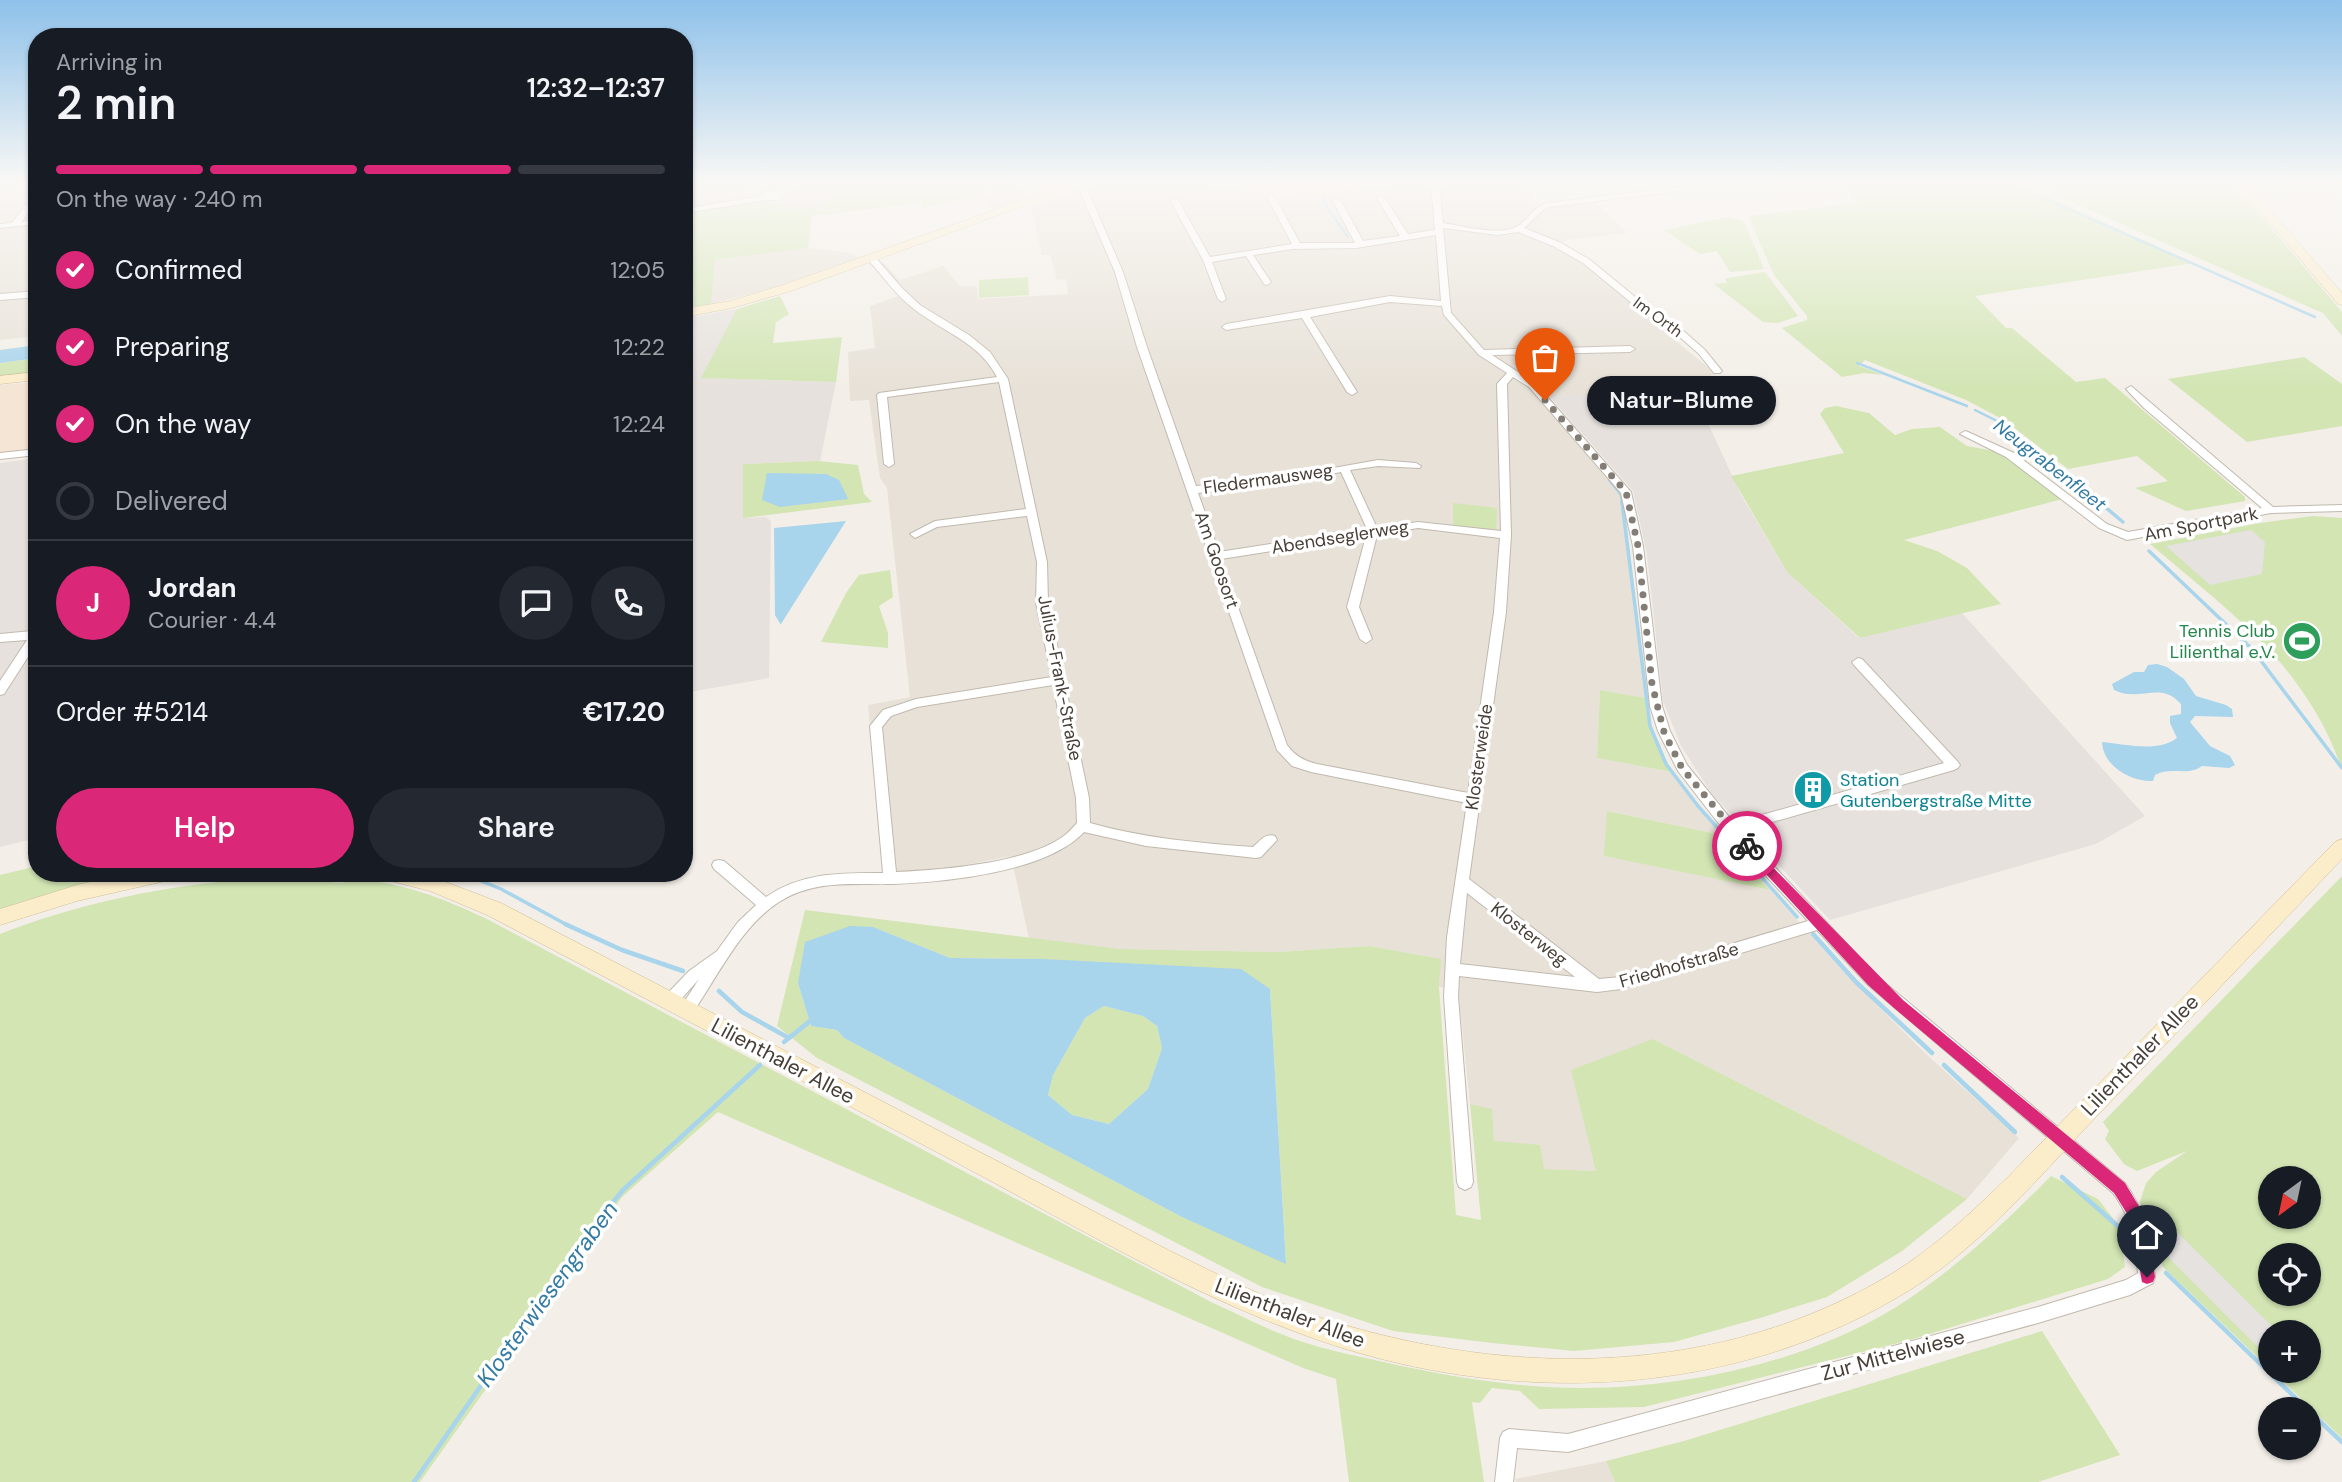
<!DOCTYPE html>
<meta charset="utf-8">
<style>
:root{--surface:#171b24;--page:#242831;--text:#f1f3f6;--muted:#9ea1a6;--line:#363941;--accent:#db2777}
body{margin:0;font-family:"DM Sans",sans-serif;background:var(--page);color:var(--text);height:100vh;display:flex;flex-direction:column;font-size:26px;white-space:nowrap}
*{box-sizing:border-box;margin:0}
p{font-size:23px;color:var(--muted)}
.icon{flex:none;width:38px;height:38px;fill:none;stroke:currentColor;stroke-width:2;stroke-linecap:round;stroke-linejoin:round}
.map{position:relative;flex:1;overflow:hidden}
.details{position:absolute;left:28px;top:28px;width:665px;height:854px;display:flex;flex-direction:column;background:var(--surface);border-radius:28px;box-shadow:0 2px 5px #0004}
.details>*{flex:none}
.needle{width:46px;rotate:213deg}
.tools{position:absolute;left:2258px;top:1166px;display:grid;gap:14px}
.tools a{display:grid;place-items:center;width:63px;height:63px;border-radius:50%;background:var(--surface);box-shadow:0 2px 5px #0004;font-size:35px}
.pin{position:absolute;display:grid;place-items:center;width:60px;height:60px;color:#fff;margin:-72px -30px;border-radius:50% 50% 50% 0;rotate:-45deg;box-shadow:0 0 7px #0007}
.pin .icon{rotate:45deg}
.courier{position:absolute;display:grid;place-items:center;width:70px;height:70px;margin:-35px;border:5px solid #db2777;border-radius:50%;background:#fff;color:#222;box-shadow:0 2px 9px #0007}
.bubble{position:absolute;height:49px;border-radius:24px;background:var(--surface);box-shadow:0 2px 5px #0004;font-size:23px;font-weight:600;line-height:49px;text-align:center}
.headline em{font-style:normal;font-weight:600}
.headline div{display:flex;flex-direction:column-reverse}
.headline{display:flex;align-items:center;justify-content:space-between;height:119px;padding:0 28px}
h1{font-size:46px;font-weight:600;line-height:52px}
.bar{display:grid;grid-template-columns:repeat(4,1fr);gap:10px 7px;align-content:center;height:84px;padding:0 28px}
.bar i{height:9px;border-radius:5px;background:var(--line)}
.bar .on{background:var(--accent)}
.bar p{grid-column:span 4}
.line{display:flex;align-items:center;gap:18px;padding:0 28px;border-top:2px solid var(--line)}
.line div{flex:1}
.round{display:grid;place-items:center;flex:none;width:74px;height:74px;border-radius:37px;background:var(--page)}
ol{padding:0 28px;list-style:none}
li{display:flex;align-items:center;gap:21px;height:77px}
li p{margin-inline-start:auto}
li .icon{padding:7px;border-radius:50%;background:var(--accent);color:#fff;stroke-width:4}
li:last-child{color:var(--muted)}
li i{width:38px;height:38px;border:4px solid var(--line);border-radius:50%}
.cta{display:flex;gap:14px;margin-top:auto;padding:14px 28px}
.cta a{flex:1;height:80px;border-radius:42px;background:var(--accent);color:#fff;font-size:28px;font-weight:600;line-height:80px;text-align:center}
.cta a+a{background:var(--page);color:var(--text)}
.map>svg:first-child{display:block}
</style>
<div class="map">
<svg width="2342" height="1482" viewBox="0 0 2342 1482">
<rect width="100%" height="100%" fill="#f3efe8"/>
<g fill="#e7e1d7">
<polygon points="0,184 37,184 37,336 0,340"/>
<polygon points="684,184 744,184 751,199 761,194 761,184 838,184 834,198 819,206 796,209 766,202 684,214"/>
<polygon points="1012,184 1025,197 994,210 978,196"/>
<polygon points="1094,184 1208,184 1299,197 1363,191 1392,184 1520,184 1543,211 1555,205 1596,202 1627,233 1567,240 1555,247 1581,262 1716,374 1668,391 1537,398 1621,495 1646,698 1600,690 1597,758 1672,772 1722,835 1608,811 1605,856 1770,890 1843,971 1926,1054 2019,1138 1967,1199 1653,1039 1596,1171 1543,1169 1494,1141 1491,1110 1470,1104 1458,989 1439,987 1440,959 1369,946 1278,952 1120,949 1029,939 1011,856 935,871 883,871 868,705 910,697 887,488 880,478 869,400 850,401 848,352 875,348 870,306 898,296 873,265 883,262 900,280 943,266 960,286 977,286 978,299 1068,294 1066,279 1057,280 1050,255 1042,255 1031,206"/>
<polygon points="808,248 851,253 858,259 769,289 711,304 715,260"/>
<polygon points="1606,1461 1615,1482 1516,1482 1515,1479"/>
</g>
<polygon fill="#f4e5d5" points="37,382 37,449 0,453 0,385"/>
<g fill="#e6e1dd">
<polygon points="737,309 702,378 836,382 820,461 743,464 743,518 766,517 771,521 769,678 684,693 684,318"/>
<polygon points="1668,391 1707,421 1741,495 1787,572 1859,638 1962,613 2145,816 2096,844 1830,920 1712,794 1681,746 1663,701 1647,555 1633,491 1549,396"/>
<polygon points="37,458 37,838 0,847 0,463"/>
</g>
<g fill="#d2e5b3" fill-rule="evenodd">
<path d="M838 184H1018L1028 196 1025 197 1012 184 978 196 924 208 920 203 812 216 808 248 715 260 711 304 684 308V214C700 212 754 200 766 202 793 206 807 215 834 198Z"/>
<polygon points="1838,184 2234,184 2342,312 2342,336 2323,313 2031,184 2022,185 2194,263 1975,296 2006,328 2012,328 2076,382 2105,378 2245,497 2245,501 2186,511 2135,488 2168,481 2137,456 2068,469 2004,420 1966,400 1865,360 1859,366 1883,375 1864,373 1842,377 1782,328 1807,320 1807,316 1774,275 1748,216 1859,203"/>
<polygon points="1728,217 1744,221 1764,269 1730,272 1717,251 1700,254 1664,230"/>
<polygon points="1765,272 1798,316 1778,323 1763,322 1714,284 1727,283 1725,279 1728,278"/>
<polygon points="1028,277 1029,295 979,298 979,280"/>
<polygon points="780,296 789,314 776,322 773,343 842,337 836,382 701,378 737,309"/>
<polygon points="2304,357 2342,384 2342,426 2247,442 2168,379"/>
<polygon points="37,358 37,372 0,376 0,363"/>
<polygon points="1836,406 1869,413 1895,435 1912,429 1940,427 1967,446 1994,451 2031,473 2063,499 1904,540 1937,551 1967,568 2001,604 1860,638 1787,572 1731,476 1844,453 1820,414 1825,408"/>
<polygon points="819,461 858,465 864,494 872,502 743,518 743,464"/>
<polygon points="1453,503 1497,508 1496,532 1453,527"/>
<path d="M2313 516 2342 518V769C2305 664 2231 613 2150 544L2260 523Z"/>
<polygon points="890,570 893,597 879,606 888,633 888,648 821,642 846,593 859,575"/>
<polygon points="1600,690 1646,698 1650,726 1672,772 1597,758"/>
<polygon points="1607,811 1722,835 1770,890 1604,856"/>
<polygon points="37,866 37,873 140,873 0,910 0,875"/>
<path d="M2342 876V1438L2271 1370H2308V1332H2270V1369L2163 1267 2145 1223 2140 1202 2146 1183 2156 1172 2187 1151 2137 1171 2124 1164 2105 1139 2109 1131 2103 1122ZM2270 1178H2308V1216H2270ZM2270 1255H2308V1293H2270Z"/>
<path d="M358 879C409 885 439 897 485 918L1213 1303C1236 1313 1258 1325 1281 1334 1315 1348 1352 1355 1388 1363 1451 1377 1518 1388 1583 1388 1684 1388 1806 1362 1893 1309 1951 1273 2004 1224 2051 1176L2098 1199 2119 1226 2125 1267 2108 1279 1910 1340 1644 1407 1539 1409 1520 1391 1492 1388 1480 1403 1472 1402 1484 1482H1349L1336 1379 1303 1368 718 1112 622 1197 420 1482H0V934C73 905 168 884 247 880 268 879 290 878 311 880 331 881 338 886 358 879Z"/>
<path d="M805 910 1120 949 1278 952 1369 946 1441 959 1439 987 1456 1215 1481 1220 1470 1104 1492 1109 1494 1141 1540 1145 1544 1169 1596 1171 1571 1070 1653 1039 1967 1199 1902 1251 1827 1297 1760 1318 1674 1342 1574 1351 1492 1343 1393 1331 1262 1287 817 1058 777 1026ZM873 927 950 958 1043 959 1270 989 1286 1263 1182 1217 844 1038 837 1030 811 1026 798 983Z"/>
<polygon points="1104,1006 1143,1016 1157,1026 1162,1048 1148,1089 1109,1124 1072,1115 1048,1095 1053,1075 1085,1018"/>
<polygon points="2042,1331 2120,1455 2038,1482 1615,1482 1606,1461 1684,1441"/>
</g>
<g fill="#e5e2e0">
<polygon points="2251,530 2265,542 2262,574 2210,585 2166,546"/>
<polygon points="2172,1227 2278,1332 2270,1332 2270,1339 2259,1348 2152,1241"/>
</g>
<g fill="#a8d4ec" fill-rule="evenodd">
<polygon points="37,345 37,358 0,363 0,350"/>
<polygon points="767,473 826,474 839,480 848,499 780,507 762,500"/>
<polygon points="846,521 781,624 781,625 775,615 774,528"/>
<path d="M2157 664 2167 667 2184 679 2196 696 2226 705 2232 709 2233 717 2195 716 2190 722 2210 746 2230 756 2235 765 2229 768 2202 766C2187 777 2171 766 2155 775L2153 781C2131 782 2103 766 2102 742 2126 744 2157 753 2177 738L2170 723V716L2181 714V704C2160 680 2140 703 2114 690L2112 684 2134 672H2144L2148 665Z"/>
<path d="M850 926 873 927 950 958 1043 959 1241 969 1270 989 1286 1264 1182 1217 844 1038 837 1030 811 1026 798 983 805 942ZM1104 1006 1143 1016 1157 1026 1162 1048 1148 1089 1109 1124 1072 1115 1048 1095 1053 1075 1085 1018Z"/>
</g>
<g fill="none" stroke-linecap="round" stroke-linejoin="round">
<g stroke="#a8d4ec" stroke-width="2.5">
<polyline points="2013,185 2315,317"/>
<polyline points="1323,197 1328,209 1348,237"/>
<polyline points="1857,363 1967,406"/>
<polyline points="1975,410 1997,421 2101,504"/>
<polyline points="1609,480 1621,495 1622,504"/>
</g>
<g stroke="#a8d4ec" stroke-width="3.5">
<polyline points="1622,502 1650,726 1666,764 1698,806 1797,917"/>
<polyline points="2099,502 2123,522"/>
<polyline points="2149,551 2252,649 2342,768"/>
<polyline points="461,873 501,889 569,926"/>
</g>
<g stroke="#a8d4ec" stroke-width="4.5">
<polyline points="565,924 622,950 683,971"/>
<polyline points="1813,934 1856,982 1932,1053"/>
<polyline points="719,991 742,1012 789,1038"/>
<polyline points="784,1042 810,1021"/>
<polyline points="1944,1065 2015,1132"/>
<polyline points="2062,1177 2129,1236"/>
<polyline points="2166,1273 2307,1409"/>
<polyline points="2308,1410 2342,1442"/>
<polyline points="414,1482 585,1236 623,1190 760,1065"/>
</g>
<g stroke="#c1b9ae" stroke-width="2">
<g id="street">
<polygon points="790,184 799,184 783,194 784,195 779,200 768,200 684,213 684,209 762,196 765,191 777,191"/>
<path d="M1077 184H1085L1123 272 1147 347 1196 486 1283 477 1378 460 1416 463 1421 466 1420 468 1378 466 1350 470 1377 528 1418 522 1501 531 1497 384 1507 373 1479 355 1444 315 1442 306 1390 302 1310 317 1357 392 1352 395 1347 392 1302 318 1226 330 1222 327 1226 324 1390 296 1441 301 1436 235 1356 248 1293 249 1253 255 1271 282 1267 285 1264 284 1246 256 1212 262 1226 299 1222 302 1218 299 1203 260 1170 200 1177 198 1210 257 1292 244 1267 197 1271 195 1275 197 1300 243H1355L1333 201 1334 199 1341 201 1363 241 1400 236 1377 198 1381 196 1385 198 1408 234 1435 230 1431 184H1439L1443 223C1461 226 1500 236 1516 227 1528 221 1533 207 1547 203L1702 184H1724L1720 186 1549 207 1543 210 1524 228 1559 242 1589 259 1656 314 1678 326 1705 350 1722 371 1720 373H1714L1699 354 1672 330 1650 318 1583 263 1553 246 1518 232 1498 235 1443 228 1451 313 1484 350 1630 346 1635 349 1630 352 1492 355 1535 383 1631 492 1643 546 1662 706 1670 731 1687 765 1734 823 1944 763 1854 665 1852 662 1858 658 1862 659 1958 762 1960 765 1958 768 1954 770 1741 831 1878 977 2125 1183C2146 1211 2151 1242 2155 1277L2153 1283 2130 1295 2038 1323 1568 1452 1517 1448 1513 1482H1495L1500 1438 1503 1432 1509 1429 1568 1434 2038 1307 2126 1280 2138 1273C2135 1243 2132 1218 2113 1193L1868 985 1817 930 1621 989 1597 992 1459 976 1458 997 1473 1182 1471 1187 1465 1190 1459 1187 1457 1182 1444 997 1447 937 1467 803 1311 772 1292 766 1277 750 1137 347 1115 272ZM1513 377 1529 387 1621 493 1633 546 1650 706 1658 731 1678 771 1726 833 1808 921 1621 977 1599 979 1469 879 1506 612 1511 535 1507 384ZM1341 472 1367 529 1219 552 1198 493 1283 483ZM1418 528 1500 538 1494 612 1468 793 1317 764C1304 761 1295 756 1287 745L1221 559 1366 536 1347 607 1360 639 1366 643 1372 639 1359 607 1377 535ZM1467 893 1575 977 1460 964Z"/>
<polygon points="34,194 37,194 37,202 21,222 37,220 37,224 0,228 0,224 12,223"/>
<path d="M872 256 875 257 902 288 920 305 969 335 990 352 1008 379 1047 562 1048 603 1089 798 1090 823C1143 838 1198 843 1253 847 1260 841 1265 833 1275 836L1277 840 1261 857 1256 858 1146 846 1084 832C1047 872 946 882 893 884 853 885 815 879 779 902 739 928 718 977 691 1015L686 1016 681 1015 679 1010 699 979 675 1006 670 1007 665 1006 663 1001 665 996 689 971 717 951 738 922 756 905 714 869 712 865 714 861 719 860 724 861 766 897C802 872 841 873 883 873L870 726 883 710 916 699 1052 677 1036 603 1037 562 1027 516 937 527 915 538 910 534 935 521 1026 509 999 382 887 397 894 464 889 467 884 464 877 395 879 393 997 377C979 342 943 332 914 309 896 296 884 277 869 261V257ZM1053 685 1076 798 1077 823C1073 827 1069 832 1065 835 1030 863 941 870 896 872L882 727 891 716 917 707Z"/>
<polygon points="37,291 37,297 0,300 0,294"/>
<polygon points="2131,386 2273,507 2342,505 2342,511 2271,513 2127,540 2099,528 2006,457 1960,434 1965,431 1968,432 2014,453 2107,524 2128,532 2262,508 2144,408 2126,389"/>
<polygon points="37,449 37,455 0,459 0,453"/>
<polygon points="37,629 37,643 4,694 0,695 0,681 27,640 0,642 0,634 32,631"/>
</g>
</g>
<g stroke="#d0bf9a" stroke-width="1">
<g id="secondary">
<polygon points="1068,184 1084,184 791,291 732,308 684,317 684,309 730,301 783,285"/>
<path d="M1242 184 1309 187 1376 184C1358 197 1259 196 1242 184Z"/>
<polygon points="2237,184 2248,184 2342,293 2342,305 2338,304"/>
<polygon points="37,372 37,380 0,384 0,376"/>
<path d="M2342 839V859C2260 946 2177 1032 2095 1118 2038 1178 1983 1244 1913 1288 1733 1401 1504 1408 1307 1336 1182 1291 1065 1220 948 1158 794 1077 641 996 487 915L430 891 383 879 381 873H422L501 903 1170 1251C1221 1276 1272 1302 1325 1319 1514 1379 1721 1377 1893 1273 1935 1247 1972 1212 2007 1178L2335 842Z"/>
<polygon points="129,873 174,873 172,879 165,881 77,901 0,925 0,909 77,885"/>
</g>
</g>
<use href="#street" fill="#fff" fill-rule="evenodd"/>
<use href="#secondary" fill="#fbecca" fill-rule="evenodd"/>
</g>
<linearGradient id="sky" x2="0" y2="1"><stop stop-color="#8ec1ea"/><stop offset="0.47" stop-color="#faf8f5"/><stop offset="1" stop-color="#faf8f5" stop-opacity="0"/></linearGradient>
<rect width="2342" height="391" fill="url(#sky)"/>
<polygon fill="#db2777" points="1747,841 1903,1000 2125,1183 2146,1218 2155,1277 2153,1282 2147,1284 2142,1282 2131,1220 2114,1193 1894,1008 1868,985 1743,849 1743,842"/>
<g fill="none" stroke-linecap="round" stroke-linejoin="round">
<polyline stroke="#837d75" stroke-width="7" stroke-dasharray="0 12.6" points="1545,400 1626,492 1638,546 1652,684 1664,732 1682,768 1747,846"/>
</g>
<defs>
<g id="stadium-disc" transform="scale(2.0125)"><circle r="9.5" fill="#2e9e5b" stroke="#fff"/><path d="M0-5a6.5 5 0 1 0 0 10a6.5 5 0 1 0 0-10ZM-3.5-1.8h7v3.6h-7Z" fill="#fff"/></g>
<g id="building-disc" transform="scale(2.0125)"><circle r="9.5" fill="#0f9aa8" stroke="#fff"/><path d="M-4-6H4V6H1V3H-1V6H-4ZM-2.5-4.3h1.7v1.8h-1.7ZM.8-4.3h1.7v1.8H.8ZM-2.5-1h1.7V.8h-1.7ZM.8-1h1.7V.8H.8Z" fill="#fff"/></g>
</defs>
<g fill-rule="evenodd">
<use href="#stadium-disc" x="2302" y="641"/>
<use href="#building-disc" x="1813" y="790"/>
</g>
<g text-anchor="middle" dominant-baseline="central" stroke-width="7" stroke-linejoin="round" paint-order="stroke">
<g font-size="16" fill="#463f37" stroke="#fff">
<text transform="translate(1658 317) rotate(36)">Im Orth</text>
</g>
<g font-size="18" fill="#463f37" stroke="#fff">
<text transform="translate(1268 479) rotate(-8)">Fledermausweg</text>
<text transform="translate(2201 524) rotate(-11)">Am Sportpark</text>
<text transform="translate(1340 537) rotate(-9)">Abendseglerweg</text>
<text transform="translate(1217 560) rotate(71)">Am Goosort</text>
<text transform="translate(1060 678) rotate(79)">Julius-Frank-Straße</text>
<text transform="translate(1479 757) rotate(-82)">Klosterweide</text>
<text transform="translate(1529 934) rotate(38)">Klosterweg</text>
<text transform="translate(1679 965) rotate(-16)">Friedhofstraße</text>
</g>
<g font-size="18" fill="#27864d" stroke="#fff" text-anchor="end">
<text x="2275" y="631">Tennis Club<tspan x="2275" dy="21">Lilienthal e.V.</tspan></text>
</g>
<g font-size="18" fill="#0d838f" stroke="#fff" text-anchor="start">
<text x="1840" y="780">Station<tspan x="1840" dy="21">Gutenbergstraße Mitte</tspan></text>
</g>
<g font-size="19" font-style="italic" fill="#347ba4" stroke="#fff">
<text transform="translate(2050 465) rotate(38)">Neugrabenfleet</text>
</g>
<g font-size="21" fill="#463f37" stroke="#fff">
<text transform="translate(2140 1055) rotate(-46)">Lilienthaler Allee</text>
<text transform="translate(783 1061) rotate(28)">Lilienthaler Allee</text>
<text transform="translate(1290 1313) rotate(21)">Lilienthaler Allee</text>
<text transform="translate(1893 1355) rotate(-15)">Zur Mittelwiese</text>
</g>
<g font-size="23" font-style="italic" fill="#347ba4" stroke="#fff">
<text transform="translate(547 1294) rotate(-54)">Klosterwiesengraben</text>
</g>
</g>
</svg>
<div class="tools">
<a><svg class="needle" viewBox="-14 -14 28 28"><path d="M0-13l5 13h-10z" fill="#e53935"/><path d="M0 13l5-13h-10z" fill="#9ea1a6"/></svg></a>
<a><svg class="icon" aria-label="locate" viewBox="0 0 24 24"><circle cx="12" cy="12" r="6"/><path d="M12 2v4M12 18v4M2 12h4M18 12h4"/></svg></a>
<a>+</a>
<a>−</a>
</div>
<div class="pin" style="left:1545px;top:400px;background:#ea580c"><svg class="icon" aria-label="bag" viewBox="0 0 24 24"><path d="M5 8h14l-1 12H6zM9 8a3 3 0 0 1 6 0"/></svg></div>
<div class="pin" style="left:2147px;top:1277px;background:#1f2937"><svg class="icon" aria-label="home" viewBox="0 0 24 24"><path d="M3 11l9-7 9 7M6 9v11h12V9"/></svg></div>
<div class="courier" style="left:1747px;top:846px"><svg class="icon" aria-label="bike" viewBox="0 0 24 24"><circle cx="6" cy="16" r="4"/><circle cx="18" cy="16" r="4"/><path d="M6 16l4-8h5l3 8M10 8l3 8H6M13 5h3"/></svg></div>
<div class="bubble" style="left:1587px;top:376px;width:189px">Natur-Blume</div>
<section class="details">
<div class="headline"><div><h1>2 min</h1><p>Arriving in</p></div><em>12:32–12:37</em></div>
<div class="bar"><i class="on"></i><i class="on"></i><i class="on"></i><i></i><p>On the way · 240 m</p></div>
<ol>
<li><svg class="icon" aria-label="check" viewBox="0 0 24 24"><path d="M5 12l5 5 9-10"/></svg>Confirmed<p>12:05</p></li>
<li><svg class="icon" aria-label="check" viewBox="0 0 24 24"><path d="M5 12l5 5 9-10"/></svg>Preparing<p>12:22</p></li>
<li><svg class="icon" aria-label="check" viewBox="0 0 24 24"><path d="M5 12l5 5 9-10"/></svg>On the way<p>12:24</p></li>
<li><i></i>Delivered</li>
</ol>
<div class="line" style="height:126px"><b class="round" style="background:var(--accent);color:#fff">J</b><div><b>Jordan</b><p>Courier · 4.4</p></div><a class="round"><svg class="icon" aria-label="chat" viewBox="0 0 24 24"><path d="M4 5h16v11H9l-5 4z"/></svg></a><a class="round"><svg class="icon" aria-label="phone" viewBox="0 0 24 24"><path d="M5 4h4l2 5-3 2q2 4 5 5l2-3 5 2v4C11 20 4 13 5 4z"/></svg></a></div>
<div class="line" style="height:91px"><div>Order #5214</div><b>€17.20</b></div>
<div class="cta"><a>Help</a><a>Share</a></div>
</section>
</div>
